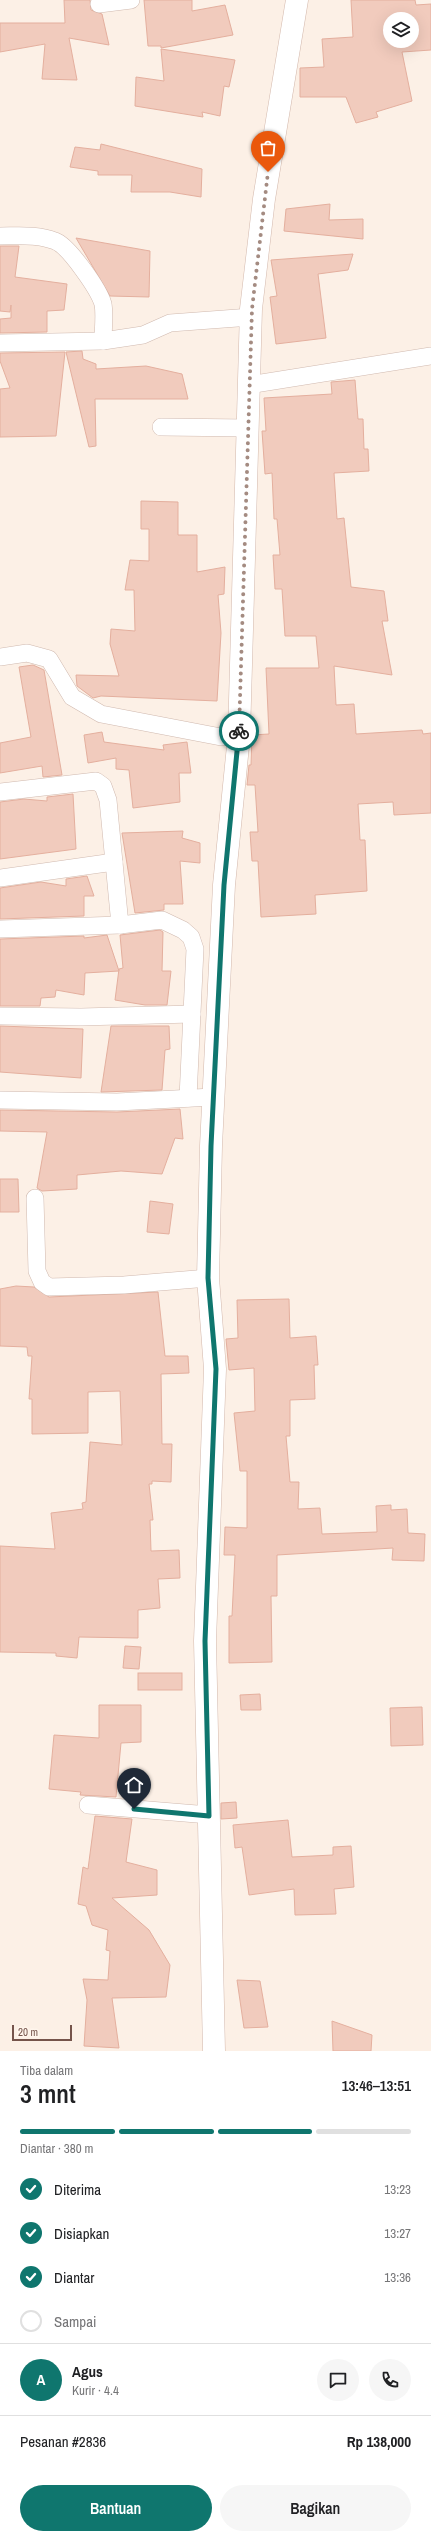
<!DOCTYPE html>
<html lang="id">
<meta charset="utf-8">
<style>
:root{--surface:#fff;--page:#f6f6f6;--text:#202124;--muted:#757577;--line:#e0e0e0;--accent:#0f766e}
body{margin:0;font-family:"Archivo Narrow",sans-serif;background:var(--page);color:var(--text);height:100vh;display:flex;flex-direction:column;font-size:15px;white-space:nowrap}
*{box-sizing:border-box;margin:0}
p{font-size:13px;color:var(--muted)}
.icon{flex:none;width:22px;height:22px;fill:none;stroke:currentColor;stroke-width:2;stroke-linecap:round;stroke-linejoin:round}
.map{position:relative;height:2051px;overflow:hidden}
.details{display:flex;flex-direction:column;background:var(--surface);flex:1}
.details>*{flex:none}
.buttons{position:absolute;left:383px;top:12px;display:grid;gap:8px}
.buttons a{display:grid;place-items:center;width:36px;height:36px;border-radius:50%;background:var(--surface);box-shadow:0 4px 16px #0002;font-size:20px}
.scale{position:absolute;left:12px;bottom:10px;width:60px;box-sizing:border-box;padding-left:4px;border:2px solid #75544b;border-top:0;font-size:11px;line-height:14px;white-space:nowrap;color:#75544b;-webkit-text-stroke:3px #fff5ec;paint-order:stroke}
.pin{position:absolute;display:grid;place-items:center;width:34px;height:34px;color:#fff;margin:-41px -17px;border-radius:50% 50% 50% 0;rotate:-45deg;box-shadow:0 0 4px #0007}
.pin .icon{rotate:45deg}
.courier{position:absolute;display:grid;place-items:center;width:40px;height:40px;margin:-20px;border:3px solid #0f766e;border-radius:50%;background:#fff;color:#222;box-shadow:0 1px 5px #0007}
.head em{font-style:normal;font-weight:600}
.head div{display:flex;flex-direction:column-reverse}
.head{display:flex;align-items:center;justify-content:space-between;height:68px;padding:0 20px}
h1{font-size:26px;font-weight:600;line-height:30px}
.bar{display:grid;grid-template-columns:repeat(4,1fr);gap:6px 4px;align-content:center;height:48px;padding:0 20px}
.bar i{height:5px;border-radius:3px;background:var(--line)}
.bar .active{background:var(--accent)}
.bar p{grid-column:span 4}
.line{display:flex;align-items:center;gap:10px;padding:0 20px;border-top:1px solid var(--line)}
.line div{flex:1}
.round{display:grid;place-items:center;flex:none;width:42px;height:42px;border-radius:21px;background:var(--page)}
ol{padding:0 20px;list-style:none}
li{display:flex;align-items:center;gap:12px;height:44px}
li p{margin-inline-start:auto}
li .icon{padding:4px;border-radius:50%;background:var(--accent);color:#fff;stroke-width:4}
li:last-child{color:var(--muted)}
li i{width:22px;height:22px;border:2px solid var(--line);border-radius:50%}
.button{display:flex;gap:8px;margin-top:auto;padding:8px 20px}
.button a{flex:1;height:46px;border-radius:24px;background:var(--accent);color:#fff;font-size:16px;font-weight:600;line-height:46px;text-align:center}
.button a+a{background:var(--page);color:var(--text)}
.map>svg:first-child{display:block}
</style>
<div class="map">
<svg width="431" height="2051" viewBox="0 0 431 2051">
<rect width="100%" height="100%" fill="#fcf0e6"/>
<g fill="#f1cbbd" stroke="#e4af9e" fill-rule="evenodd">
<polygon points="64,0 90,0 91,10 102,14 109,45 69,38 77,80 42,79 45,44 0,52 0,23 65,23"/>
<polygon points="144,0 192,0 192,11 225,5 233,35 161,48 161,46 148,46"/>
<path d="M351 0H415L416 5 431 4V50L402 52 412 101 376 112 378 117 356 123 346 97H300V68L324 67 322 39 353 37ZM390 19H412V41H390Z"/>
<polygon points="161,49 235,60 229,87 224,86 220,116 202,112 203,117 135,106 136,77 164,81"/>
<polygon points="101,144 202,169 201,197 170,192 131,192 132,175 98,175 98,171 70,167 75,147 100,150"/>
<polygon points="330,204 329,220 363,219 363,239 284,231 286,209"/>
<polygon points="76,238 150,251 149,297 110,296"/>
<polygon points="0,246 19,246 15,277 67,284 64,310 47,311 47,332 0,333 0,319 11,318 11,305 10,312 0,311"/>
<polygon points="353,254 348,270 318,274 326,338 276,344 270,297 277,296 271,260"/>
<polygon points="82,351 83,359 96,364 96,369 146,366 182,374 188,399 95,399 96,446 89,447 66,352"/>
<polygon points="65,352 56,436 0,437 0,389 10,388 0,361 0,353"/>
<polygon points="355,380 358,419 363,419 364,449 368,449 369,471 334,473 337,519 344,518 351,587 384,591 388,621 382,621 392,675 334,666 336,705 354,704 356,734 422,730 423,734 431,733 431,813 394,815 393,802 358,804 360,840 365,840 367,891 315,895 316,914 261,917 258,861 252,861 250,832 258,832 255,785 247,785 249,765 251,765 252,735 269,734 266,668 319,668 316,636 285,636 282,589 275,589 273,555 280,555 277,519 274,519 272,473 265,474 262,431 266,431 264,398 332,394 331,382"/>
<polygon points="141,501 178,502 178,535 197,535 197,572 225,567 224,594 218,595 221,633 217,701 101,696 93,698 77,686 76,675 119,676 110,644 111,629 135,631 134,590 125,590 130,560 149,561 149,529 141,529"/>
<polygon points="33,665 44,670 62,775 43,777 42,766 0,773 0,743 31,737 19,667"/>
<polygon points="102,732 104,742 164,750 163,745 187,742 191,773 179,773 180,802 133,808 129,770 116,769 116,758 88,763 84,735"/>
<polygon points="73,794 76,849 0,859 0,802 24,799 47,801 47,797"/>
<polygon points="183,831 182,838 200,843 200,863 180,861 183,904 164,904 164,910 135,913 122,833"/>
<polygon points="87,876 94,896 84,896 84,916 0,919 0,888 41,882 66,886 66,879"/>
<polygon points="160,930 163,932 162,971 171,971 167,1005 145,1005 115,1000 119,969 123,968 120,935"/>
<polygon points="107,935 119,971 85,973 84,995 56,990 55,997 41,998 40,1006 0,1006 0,939 84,936 84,938"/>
<polygon points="0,1026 83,1029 81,1078 0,1072"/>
<polygon points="111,1026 169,1026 170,1049 165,1050 162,1090 101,1092"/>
<polygon points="180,1109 183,1139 175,1138 162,1174 121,1171 77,1175 77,1189 42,1191 37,1188 47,1132 0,1131 0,1110 117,1112"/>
<polygon points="0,1179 18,1179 19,1212 0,1212"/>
<polygon points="150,1201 173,1204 169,1234 147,1232"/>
<polygon points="16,1286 34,1287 49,1297 158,1292 165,1356 188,1356 189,1373 161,1374 162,1444 172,1444 171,1482 152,1481 152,1484 149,1484 153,1520 150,1520 151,1551 179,1550 180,1578 158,1579 160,1608 138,1610 138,1638 79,1637 77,1658 56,1656 56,1653 0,1652 0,1546 55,1549 51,1513 83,1509 82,1503 86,1502 90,1442 122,1445 120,1391 88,1392 88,1433 32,1434 32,1399 29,1399 32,1356 28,1356 27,1347 0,1346 0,1289"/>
<polygon points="289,1299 290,1338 316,1336 318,1365 314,1365 315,1399 290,1400 290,1436 286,1436 290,1482 299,1482 298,1509 320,1508 322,1534 377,1532 376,1506 391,1505 391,1510 407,1509 408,1533 425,1534 424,1561 392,1560 393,1548 277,1555 277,1596 271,1596 272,1662 229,1663 229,1616 232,1616 235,1555 224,1555 225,1527 247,1528 247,1471 240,1471 234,1413 255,1411 254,1368 229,1370 226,1339 238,1338 237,1300"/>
<polygon points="125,1646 141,1647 139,1669 123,1668"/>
<rect x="138" y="1673" width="44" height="17"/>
<polygon points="260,1694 261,1710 241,1710 240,1695"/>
<polygon points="99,1705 141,1705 141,1742 121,1743 116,1797 80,1795 81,1792 49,1789 54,1735 99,1738"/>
<polygon points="422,1707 423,1745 391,1746 390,1708"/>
<polygon points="236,1802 237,1818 221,1819 221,1803"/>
<polygon points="95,1816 132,1819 126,1862 157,1870 157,1895 112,1898 149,1930 170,1965 166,1997 112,1998 119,2048 84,2046 87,2000 83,1979 108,1980 110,1951 106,1950 108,1930 92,1925 86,1906 78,1904 83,1867 88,1869"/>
<polygon points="288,1820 292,1857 333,1855 333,1847 351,1846 354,1887 334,1889 336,1914 295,1915 294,1889 249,1895 242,1847 235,1848 233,1825"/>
<polygon points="237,1980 260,1981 268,2027 244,2028"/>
<polygon points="332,2021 372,2035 371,2051 333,2051"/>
</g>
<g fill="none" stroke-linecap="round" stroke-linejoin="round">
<g stroke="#d0b9af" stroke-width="18">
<g id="street">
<polyline points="99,4 131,0"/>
<path d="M0 236C18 236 38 234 55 241 69 246 99 290 103 304 105 315 103 330 103 341L143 335 170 323 251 317"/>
<polyline points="0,343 103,341"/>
<polyline points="249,385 431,356"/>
<polyline points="161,427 248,428"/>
<polyline points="0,657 27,653 49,659 72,697 101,714 221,737 239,736"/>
<polyline points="0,792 96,781 103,786 108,800 120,925"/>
<polyline points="0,878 114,862"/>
<polyline points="0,929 120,925 162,920 183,930 191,937 195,949 188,1098"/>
<polyline points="0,1016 81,1017 192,1014"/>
<polyline points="0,1100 117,1102 213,1097"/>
<polyline points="35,1198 37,1271 42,1282 49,1287 124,1285 208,1278"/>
<polyline points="88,1805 209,1815"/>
</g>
</g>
<g stroke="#d3b8ac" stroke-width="23">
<polyline id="secondary" points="214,2051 205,1641 215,1369 208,1278 211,1146 224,885 239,736 251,309 264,199 297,0"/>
</g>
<use href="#street" stroke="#fff" stroke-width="17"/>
<use href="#secondary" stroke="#fff" stroke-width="22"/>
</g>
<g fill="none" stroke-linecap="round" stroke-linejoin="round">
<polyline stroke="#a48b81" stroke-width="4" stroke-dasharray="0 7.2" points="239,731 252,309 268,172"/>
<polyline stroke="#0f766e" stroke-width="5" points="134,1809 209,1816 205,1641 216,1369 208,1278 211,1146 224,885 239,731"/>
</g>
</svg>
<div class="buttons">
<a><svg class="icon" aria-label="layers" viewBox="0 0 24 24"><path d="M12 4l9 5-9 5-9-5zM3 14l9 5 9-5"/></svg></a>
</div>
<div class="scale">20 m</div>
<div class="pin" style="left:268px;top:172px;background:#ea580c"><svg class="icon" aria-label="bag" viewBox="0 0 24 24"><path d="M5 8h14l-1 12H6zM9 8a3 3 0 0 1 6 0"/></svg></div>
<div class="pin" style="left:134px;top:1809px;background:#1f2937"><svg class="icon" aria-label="home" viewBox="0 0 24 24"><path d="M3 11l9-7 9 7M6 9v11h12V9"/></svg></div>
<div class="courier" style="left:239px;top:731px"><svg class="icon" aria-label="bike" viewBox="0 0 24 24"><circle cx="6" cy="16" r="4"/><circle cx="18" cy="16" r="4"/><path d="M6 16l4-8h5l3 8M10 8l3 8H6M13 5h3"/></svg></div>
</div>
<section class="details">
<div class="head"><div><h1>3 mnt</h1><p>Tiba dalam</p></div><em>13:46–13:51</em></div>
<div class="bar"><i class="active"></i><i class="active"></i><i class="active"></i><i></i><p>Diantar · 380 m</p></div>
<ol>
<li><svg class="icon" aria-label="check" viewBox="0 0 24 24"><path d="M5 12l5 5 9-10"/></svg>Diterima<p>13:23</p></li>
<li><svg class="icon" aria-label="check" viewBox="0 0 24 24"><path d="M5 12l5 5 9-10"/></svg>Disiapkan<p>13:27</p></li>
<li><svg class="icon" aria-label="check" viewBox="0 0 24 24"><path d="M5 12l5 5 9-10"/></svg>Diantar<p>13:36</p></li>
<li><i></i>Sampai</li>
</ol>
<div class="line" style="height:72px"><b class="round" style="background:var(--accent);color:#fff">A</b><div><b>Agus</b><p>Kurir · 4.4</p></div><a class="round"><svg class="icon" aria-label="chat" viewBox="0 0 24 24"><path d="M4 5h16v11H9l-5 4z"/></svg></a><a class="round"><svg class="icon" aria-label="phone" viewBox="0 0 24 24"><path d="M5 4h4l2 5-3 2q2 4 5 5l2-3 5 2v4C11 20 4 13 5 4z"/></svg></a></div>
<div class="line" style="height:52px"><div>Pesanan #2836</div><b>Rp 138,000</b></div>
<div class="button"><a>Bantuan</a><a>Bagikan</a></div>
</section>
